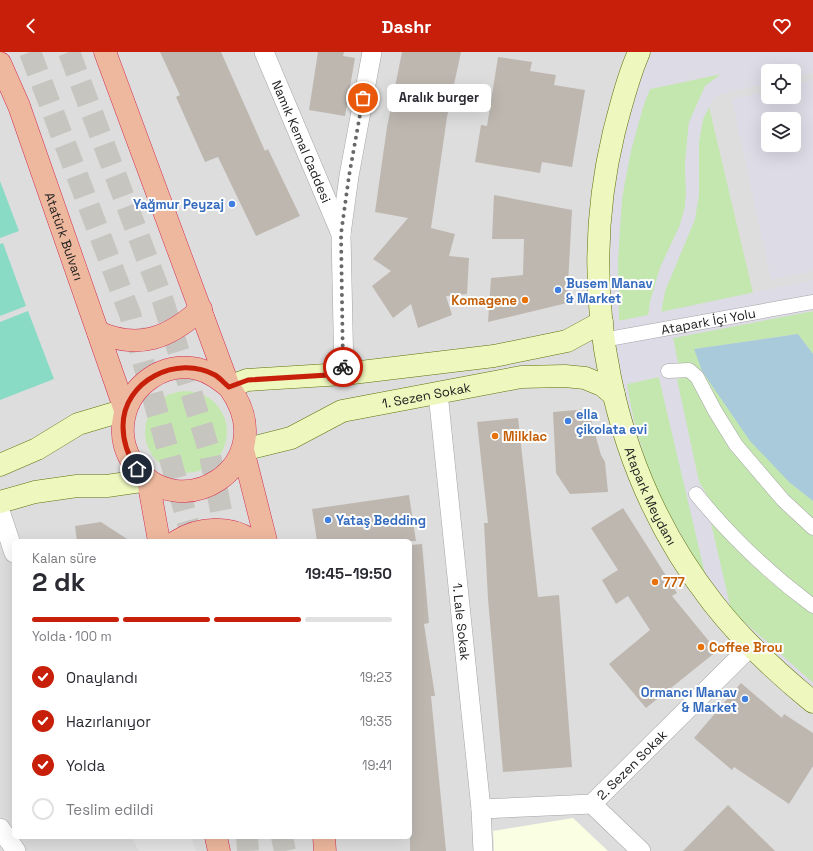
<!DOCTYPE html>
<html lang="tr">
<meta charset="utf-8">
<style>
:root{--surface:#fff;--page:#f2f2f3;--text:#2b2b33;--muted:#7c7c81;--line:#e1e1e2;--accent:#c71f09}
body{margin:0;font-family:"Space Grotesk",sans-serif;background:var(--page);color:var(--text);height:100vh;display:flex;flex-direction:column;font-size:15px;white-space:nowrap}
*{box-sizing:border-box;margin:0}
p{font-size:13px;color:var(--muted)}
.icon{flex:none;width:22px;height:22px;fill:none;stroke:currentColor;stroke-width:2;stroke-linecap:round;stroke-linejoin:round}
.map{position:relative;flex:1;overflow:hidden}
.side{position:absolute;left:12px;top:487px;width:400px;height:300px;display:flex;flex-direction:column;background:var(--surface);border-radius:6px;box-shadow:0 4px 16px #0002}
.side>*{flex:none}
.buttons{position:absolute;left:761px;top:12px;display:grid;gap:8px}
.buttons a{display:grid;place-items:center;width:40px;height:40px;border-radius:6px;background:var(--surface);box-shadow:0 4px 16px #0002;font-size:20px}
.pin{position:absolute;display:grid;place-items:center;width:34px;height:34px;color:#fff;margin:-17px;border:2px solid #fff;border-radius:50%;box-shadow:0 1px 4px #0007}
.courier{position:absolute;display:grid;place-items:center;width:40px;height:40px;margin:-20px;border:3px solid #c71f09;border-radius:50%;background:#fff;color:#222;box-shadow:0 1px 5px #0007}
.bubble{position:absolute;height:28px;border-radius:6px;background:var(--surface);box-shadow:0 4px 16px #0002;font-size:13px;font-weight:800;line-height:28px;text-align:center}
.summary em{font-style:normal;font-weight:800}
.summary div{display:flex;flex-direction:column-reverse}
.summary{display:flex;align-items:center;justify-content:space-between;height:68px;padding:0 20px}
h1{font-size:26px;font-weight:800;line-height:30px}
.bar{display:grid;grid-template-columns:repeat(4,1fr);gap:6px 4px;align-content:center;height:48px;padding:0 20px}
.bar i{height:5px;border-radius:3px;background:var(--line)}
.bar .active{background:var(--accent)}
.bar p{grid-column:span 4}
ol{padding:0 20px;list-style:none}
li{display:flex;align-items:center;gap:12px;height:44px}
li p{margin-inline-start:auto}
li .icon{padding:4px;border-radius:50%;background:var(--accent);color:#fff;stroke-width:4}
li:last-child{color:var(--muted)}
li i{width:22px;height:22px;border:2px solid var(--line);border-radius:50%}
header{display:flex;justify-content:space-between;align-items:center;height:52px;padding:0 20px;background:var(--accent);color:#fff;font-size:18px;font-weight:800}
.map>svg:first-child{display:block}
</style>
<header><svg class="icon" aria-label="back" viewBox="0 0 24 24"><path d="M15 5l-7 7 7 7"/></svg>Dashr<svg class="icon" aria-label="heart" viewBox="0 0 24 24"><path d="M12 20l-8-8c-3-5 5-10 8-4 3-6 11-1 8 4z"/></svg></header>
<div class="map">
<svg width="813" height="799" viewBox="0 0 813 799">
<rect width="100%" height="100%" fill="#f0eee7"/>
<path fill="#dedddd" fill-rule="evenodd" d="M0 0H813V799H0ZM768 19H794V45H768ZM768 67H794V93H768ZM14 489H410V785H14Z"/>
<polygon fill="#fafee2" points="573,766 608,799 494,799 493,779"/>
<g fill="#c4e7af">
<path d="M722 22 689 70 685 112 686 141 685 155 680 173 660 216 650 250 648 263 619 269C615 191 620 109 650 37Z"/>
<polygon points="709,55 753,241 661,260 665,239 695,167 699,89 703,67"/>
<path d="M813 259V302L798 282 695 297 789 430 813 449V468C762 424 724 366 685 312L678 311 673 286Z"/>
<path d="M659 325 707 528C691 501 672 474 660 445 644 408 634 371 626 332Z"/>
<polygon points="686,325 691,328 813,482 813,549 781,525 712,452 699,430 676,327"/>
<circle cx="186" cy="380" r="41"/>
<path d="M710 467C740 503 774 536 813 561V631L731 558Z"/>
</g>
<g fill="#89dbc5">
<polygon points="0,129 19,179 0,186"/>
<polygon points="3,191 26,254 0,264 0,192"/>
<polygon points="28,259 54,327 0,348 0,270"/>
</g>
<polygon fill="#e4e4e4" points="138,785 191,785 196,799 139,799 133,788"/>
<g fill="#dcdbe6" fill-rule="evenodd">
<path d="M653 0H813V21L794 25V19H768V31L721 42 712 49 703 67 699 89V143L695 167 665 239 661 260 813 228V259L673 286 678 311 685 312 702 319 720 356 743 393 813 482 691 328 686 325 677 327 699 430 712 452 724 468 813 549V561L780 537 752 513 710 468 731 558 813 631V641L723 560 659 459 616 324 609 237V181L612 143 626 71 641 24ZM721 22 705 34 689 70 685 112 686 141 685 155 680 173 660 216 650 250 649 263 619 269 618 209 622 146 631 99 644 52 650 37ZM659 325V326L706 526 661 447 642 400 633 368 627 332Z"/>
<path d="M813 28V219L771 228 732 47 768 39V45H794V33ZM768 67H794V93H768Z"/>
</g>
<polygon fill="#a9cadb" points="798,282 813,302 813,449 789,430 750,389 702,319 694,297"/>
<g fill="#bdb7b0">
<polygon points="160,0 221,0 265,99 268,97 300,164 256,184 218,105 205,110 176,45 180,43"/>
<polygon points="318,0 344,0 343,4 355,6 345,64 309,58"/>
<polygon points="402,0 461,0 447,65 431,176 455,182 449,204 469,206 467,242 446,244 452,263 418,276 411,252 393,266 372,234 391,219 373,207 408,166 375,160 387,75"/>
<polygon points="498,5 532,10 530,19 556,23 554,33 585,38 572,115 542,110 540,121 475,110 481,73 487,74"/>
<polygon points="494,143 572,158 567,251 488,270 491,226 523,223 524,187 492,187"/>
<polygon points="588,357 601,403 605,410 608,440 570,442 556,421 553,360"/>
<polygon points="518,366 538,545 559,543 572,715 503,720 488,547 484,471 488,471 477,370"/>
<polygon points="409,443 416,489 317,489 312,457"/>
<polygon points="623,456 677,541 672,544 717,599 646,656 609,612 650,578 628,544 616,552 602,528 618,518 591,476"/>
<polygon points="101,470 130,489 77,489 75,474"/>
<polygon points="422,492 429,571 424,572 435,644 431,644 446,799 410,799 410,493"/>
<polygon points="741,631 782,666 784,662 813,681 813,714 789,752 734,715 732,718 694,686"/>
<polygon points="728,753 775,799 683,799"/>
</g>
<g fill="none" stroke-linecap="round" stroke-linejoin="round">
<g stroke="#c6c5bf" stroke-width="22" stroke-dasharray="22 11" stroke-linecap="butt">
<polyline points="30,0 130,262 193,489"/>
<polyline points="69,0 163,249 209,398 227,489"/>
<polyline points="247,785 248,799"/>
<polyline points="282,785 285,799"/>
</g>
<g stroke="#a4a4a4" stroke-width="15">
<g id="pedestrian">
<path id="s1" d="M603 288 813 250"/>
<polyline points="668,319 689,318 697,325 715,359 736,393 783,448 813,476"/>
<path d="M696 442C730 484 770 522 813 554"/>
</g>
</g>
<g stroke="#a4a4a4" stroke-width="20">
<g id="minor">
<path id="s2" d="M264 0 341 182 344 322"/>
<polyline points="341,182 349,124 372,0"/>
<path id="s3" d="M438 341 481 757 483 799"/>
<polyline points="0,459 14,501"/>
<polyline points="592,752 641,799"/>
<path id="s4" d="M481 757 592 752 751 594"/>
<polyline points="0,776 16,799"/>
</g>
</g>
<g stroke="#5c740a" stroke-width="23">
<g id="secondary">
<path id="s5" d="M639 0C628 25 621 53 614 80 575 241 610 419 713 551 742 588 776 620 813 650"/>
<polyline points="229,335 247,328 344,322 494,304 567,289 602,270"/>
<path id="s6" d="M243 398 291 386 342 359 521 325 565 324 585 326 602 333 614 343"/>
<polyline points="0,413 37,397 78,372 125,358"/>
<polyline points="0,450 35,440 77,434 107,434 148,428"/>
</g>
</g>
<g stroke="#d32e54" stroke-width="23">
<g id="trunk">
<path d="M105 0 229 335C286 414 176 479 132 410 124 397 121 381 124 366 130 333 164 309 198 317 210 320 219 327 229 335"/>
<path id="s7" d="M0 11 19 54 125 358"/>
<path d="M98 280C139 298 169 286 201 257"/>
<polyline points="243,398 266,489"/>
<polyline points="148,428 159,489"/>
<path d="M177 489C199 475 231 473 252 489"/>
<polyline points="216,785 219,799"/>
<polyline points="324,785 325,799"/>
</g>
</g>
<use href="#pedestrian" stroke="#fff" stroke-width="14"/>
<use href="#minor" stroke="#fff" stroke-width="19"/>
<use href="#secondary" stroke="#edf7be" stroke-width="22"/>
<use href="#trunk" stroke="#eeb89e" stroke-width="22"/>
</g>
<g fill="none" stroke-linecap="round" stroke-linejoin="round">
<polyline stroke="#696866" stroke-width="4" stroke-dasharray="0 7.2" points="343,315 341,182 349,124 363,46"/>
<path stroke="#c71f09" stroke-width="5" d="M137 417C128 404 123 391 123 374 123 329 177 302 215 323 220 326 224 331 229 335L248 328 344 322 343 315"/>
</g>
<g fill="#3f7fe0" stroke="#fff" stroke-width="1.5">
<circle cx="232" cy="152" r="4"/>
<circle cx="558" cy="238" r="4"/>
<circle cx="568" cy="369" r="4"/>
<circle cx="328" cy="468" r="4"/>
<circle cx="745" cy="647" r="4"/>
</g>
<g fill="#e8710a" stroke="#fff" stroke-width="1.5">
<circle cx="525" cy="248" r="4"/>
<circle cx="495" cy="384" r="4"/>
<circle cx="655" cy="530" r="4"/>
<circle cx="701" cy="595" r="4"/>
</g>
<g text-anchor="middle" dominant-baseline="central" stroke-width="4" stroke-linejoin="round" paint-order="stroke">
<g font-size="13" fill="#202020" stroke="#fff">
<text stroke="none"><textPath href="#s2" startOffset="97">Namık Kemal Caddesi</textPath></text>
<text stroke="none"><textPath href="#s7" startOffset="185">Atatürk Bulvarı</textPath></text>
<text stroke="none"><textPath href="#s1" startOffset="107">Atapark İçi Yolu</textPath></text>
<text stroke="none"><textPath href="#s6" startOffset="193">1. Sezen Sokak</textPath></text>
<text stroke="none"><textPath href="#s5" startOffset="457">Atapark Meydanı</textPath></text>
<text stroke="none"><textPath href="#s3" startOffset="230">1. Lale Sokak</textPath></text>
<text stroke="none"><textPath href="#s4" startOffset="167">2. Sezen Sokak</textPath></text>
</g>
<g font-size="13" font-weight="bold" fill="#366cbe" stroke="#fff" text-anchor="start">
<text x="224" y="152" text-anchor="end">Yağmur Peyzaj</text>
<text x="566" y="231">Busem Manav<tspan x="566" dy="15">&amp; Market</tspan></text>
<text x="576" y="362">ella<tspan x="576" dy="15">çikolata evi</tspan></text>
<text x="336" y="468">Yataş Bedding</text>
<text x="737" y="640" text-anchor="end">Ormancı Manav<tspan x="737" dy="15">&amp; Market</tspan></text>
</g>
<g font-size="13" font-weight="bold" fill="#c56008" stroke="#fff" text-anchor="start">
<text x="517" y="248" text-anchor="end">Komagene</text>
<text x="503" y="384">Milklac</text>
<text x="663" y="530">777</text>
<text x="709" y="595">Coffee Brou</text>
</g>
</g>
</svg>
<div class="buttons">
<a><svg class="icon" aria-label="locate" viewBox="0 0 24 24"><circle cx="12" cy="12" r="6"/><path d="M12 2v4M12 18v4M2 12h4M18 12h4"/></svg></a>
<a><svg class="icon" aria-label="layers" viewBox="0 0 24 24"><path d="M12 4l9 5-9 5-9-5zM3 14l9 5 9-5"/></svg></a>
</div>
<div class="pin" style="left:363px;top:46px;background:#ea580c"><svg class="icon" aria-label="bag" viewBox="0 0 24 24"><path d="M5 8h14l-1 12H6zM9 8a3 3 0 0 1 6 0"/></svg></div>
<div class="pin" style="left:137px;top:417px;background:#1f2937"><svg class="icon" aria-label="home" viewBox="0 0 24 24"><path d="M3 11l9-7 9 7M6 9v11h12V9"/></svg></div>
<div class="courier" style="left:343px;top:315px"><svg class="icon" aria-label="bike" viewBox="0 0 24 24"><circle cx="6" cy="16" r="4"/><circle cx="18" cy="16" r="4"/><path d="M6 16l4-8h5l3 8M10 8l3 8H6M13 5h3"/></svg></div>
<div class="bubble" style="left:387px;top:32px;width:104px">Aralık burger</div>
<section class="side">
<div class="summary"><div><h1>2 dk</h1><p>Kalan süre</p></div><em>19:45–19:50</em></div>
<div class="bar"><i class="active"></i><i class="active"></i><i class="active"></i><i></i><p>Yolda · 100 m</p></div>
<ol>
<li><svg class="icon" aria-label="check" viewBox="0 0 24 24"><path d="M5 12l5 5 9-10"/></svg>Onaylandı<p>19:23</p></li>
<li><svg class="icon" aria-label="check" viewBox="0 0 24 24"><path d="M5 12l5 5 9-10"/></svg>Hazırlanıyor<p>19:35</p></li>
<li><svg class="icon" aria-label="check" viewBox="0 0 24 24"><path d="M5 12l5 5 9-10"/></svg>Yolda<p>19:41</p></li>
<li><i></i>Teslim edildi</li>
</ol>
</section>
</div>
